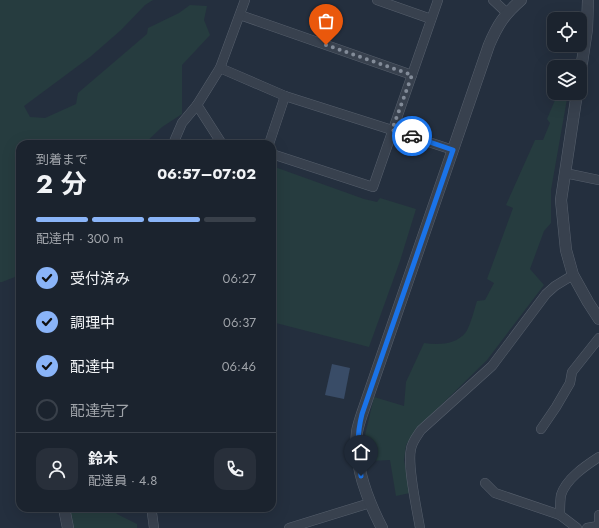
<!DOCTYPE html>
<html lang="ja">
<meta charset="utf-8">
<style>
:root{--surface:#1b232e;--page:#282f3a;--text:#f1f3f6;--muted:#a0a4aa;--line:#39404a;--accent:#8ab4f8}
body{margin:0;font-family:Jost,"Noto Sans JP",sans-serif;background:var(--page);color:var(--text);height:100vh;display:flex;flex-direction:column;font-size:15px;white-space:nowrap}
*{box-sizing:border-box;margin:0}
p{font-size:13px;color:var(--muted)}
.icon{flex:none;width:22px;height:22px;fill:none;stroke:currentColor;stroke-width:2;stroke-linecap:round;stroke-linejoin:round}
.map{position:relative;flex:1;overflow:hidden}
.side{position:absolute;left:16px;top:140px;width:260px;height:372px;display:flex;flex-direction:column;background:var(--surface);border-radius:12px;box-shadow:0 4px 16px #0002,0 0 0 1px var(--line)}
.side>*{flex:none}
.tools{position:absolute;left:547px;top:12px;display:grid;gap:8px}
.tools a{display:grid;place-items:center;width:40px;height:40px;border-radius:8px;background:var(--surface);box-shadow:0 4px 16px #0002,0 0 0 1px var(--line);font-size:20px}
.pin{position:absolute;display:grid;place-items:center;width:34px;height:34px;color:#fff;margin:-41px -17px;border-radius:50% 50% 50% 0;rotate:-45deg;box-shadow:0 0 4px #0007}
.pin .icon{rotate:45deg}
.courier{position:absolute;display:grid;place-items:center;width:40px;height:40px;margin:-20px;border:3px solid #1a73e8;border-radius:50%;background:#fff;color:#222;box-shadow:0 1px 5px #0007}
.summary em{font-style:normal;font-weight:700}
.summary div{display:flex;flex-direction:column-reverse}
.summary{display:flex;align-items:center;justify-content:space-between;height:68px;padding:0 20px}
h1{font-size:26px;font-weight:700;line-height:30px}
.bar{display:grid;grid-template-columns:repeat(4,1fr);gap:6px 4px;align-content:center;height:48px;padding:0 20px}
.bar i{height:5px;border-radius:3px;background:var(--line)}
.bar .current{background:var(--accent)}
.bar p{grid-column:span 4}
.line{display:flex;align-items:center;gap:10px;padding:0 20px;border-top:1px solid var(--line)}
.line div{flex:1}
.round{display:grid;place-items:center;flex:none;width:42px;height:42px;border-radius:12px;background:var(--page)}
ol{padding:0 20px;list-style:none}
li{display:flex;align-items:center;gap:12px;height:44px}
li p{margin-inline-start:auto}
li .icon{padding:4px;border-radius:50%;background:var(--accent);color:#111;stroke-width:4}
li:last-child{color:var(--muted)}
li i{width:22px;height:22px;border:2px solid var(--line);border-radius:50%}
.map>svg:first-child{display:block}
</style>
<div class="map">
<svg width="599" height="528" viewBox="0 0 599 528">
<rect width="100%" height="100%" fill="#242f3e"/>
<g fill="#263c3f">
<polygon points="0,0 153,0 145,5 121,30 90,57 24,106 30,117 45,118 76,104 78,93 147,34 148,28 179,13 190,5 207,6 204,20 210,35 182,65 182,114 162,127 144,144 20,144 20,275 2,282 0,282"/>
<path d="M558 93H568L551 190V223L544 231 530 269 544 285 487 360 429 417 413 434 406 445 404 460 410 493 396 496 390 460 368 461 365 435 374 397 404 406 406 382 424 343C438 345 456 345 466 332 471 324 474 310 477 301L485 300 494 283 487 279 513 208 506 205 535 140H543L550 123 547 119Z"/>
<polygon points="272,166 364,199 377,202 380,198 416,209 400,261 369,347 272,322"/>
<polygon points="66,508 113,508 117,514 137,524 137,528 70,528"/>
</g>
<polygon fill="#394c67" points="332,364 350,368 344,399 325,395"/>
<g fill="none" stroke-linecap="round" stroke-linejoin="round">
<g stroke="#565f6c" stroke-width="10">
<g id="minor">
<polyline points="377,0 431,19"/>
<polyline points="493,0 507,13"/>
<polyline points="240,15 412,75"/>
<polyline points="220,68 285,96 392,130 453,150"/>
<polyline points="173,144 182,123 197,105"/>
<polyline points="222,144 197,105 220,68 245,0"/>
<polyline points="269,144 285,96"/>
<polyline points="272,154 373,187 438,0"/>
<polyline points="565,173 599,180"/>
<polyline points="541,429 556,407 570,383 572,372 599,338"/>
<polyline points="485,483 495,493 560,515 577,528"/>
<polyline points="152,513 154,528"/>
<path d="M560 515C560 509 560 501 561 495 566 479 585 466 599 457"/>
<polyline points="289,528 370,503"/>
<path d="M420 528C417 510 407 465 411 449 412 442 417 436 421 430L492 366 546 294 555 286 573 275"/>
<polyline points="587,528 598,526"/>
<polyline points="599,528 599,515"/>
</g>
</g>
<g stroke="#565f6c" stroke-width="12">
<g id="tertiary">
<polyline points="580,76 587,29 588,0"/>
<polyline points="577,93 561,200 566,250 573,275 588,302 599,319"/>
<polyline points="64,508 68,528"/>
<path d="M382 528C367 499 354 466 357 432 358 426 360 420 362 414L489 45C498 24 504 15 521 0"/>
</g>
</g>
<use href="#minor" stroke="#38414e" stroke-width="9"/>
<use href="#tertiary" stroke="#38414e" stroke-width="11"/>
</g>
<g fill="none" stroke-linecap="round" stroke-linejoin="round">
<polyline stroke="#828b98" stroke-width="4" stroke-dasharray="0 7.2" points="326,45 412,75 392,130 412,136"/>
<path stroke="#1a73e8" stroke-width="5" d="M361 476C358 452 356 438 362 414L453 150 412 136"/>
</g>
</svg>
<div class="tools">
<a><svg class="icon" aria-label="locate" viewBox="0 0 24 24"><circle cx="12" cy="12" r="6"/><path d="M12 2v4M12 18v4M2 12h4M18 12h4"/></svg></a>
<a><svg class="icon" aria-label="layers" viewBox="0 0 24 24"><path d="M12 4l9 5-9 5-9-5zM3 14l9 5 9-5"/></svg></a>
</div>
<div class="pin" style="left:326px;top:45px;background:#ea580c"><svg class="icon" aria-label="bag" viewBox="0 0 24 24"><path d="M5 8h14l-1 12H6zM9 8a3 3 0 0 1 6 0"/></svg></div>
<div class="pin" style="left:361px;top:476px;background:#1f2937"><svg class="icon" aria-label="home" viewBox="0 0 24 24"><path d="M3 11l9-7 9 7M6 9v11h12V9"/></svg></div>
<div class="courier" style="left:412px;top:136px"><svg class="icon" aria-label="car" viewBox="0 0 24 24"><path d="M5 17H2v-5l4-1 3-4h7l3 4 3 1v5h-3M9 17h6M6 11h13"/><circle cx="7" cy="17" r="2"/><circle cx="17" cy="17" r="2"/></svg></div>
<section class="side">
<div class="summary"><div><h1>2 分</h1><p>到着まで</p></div><em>06:57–07:02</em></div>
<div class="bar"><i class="current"></i><i class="current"></i><i class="current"></i><i></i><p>配達中 · 300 m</p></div>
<ol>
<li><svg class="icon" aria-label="check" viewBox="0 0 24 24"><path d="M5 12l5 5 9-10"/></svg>受付済み<p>06:27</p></li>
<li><svg class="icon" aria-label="check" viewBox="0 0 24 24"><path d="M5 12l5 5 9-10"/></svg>調理中<p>06:37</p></li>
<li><svg class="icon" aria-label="check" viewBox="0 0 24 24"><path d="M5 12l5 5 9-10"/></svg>配達中<p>06:46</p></li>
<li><i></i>配達完了</li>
</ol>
<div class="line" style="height:72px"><a class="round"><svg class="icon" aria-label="person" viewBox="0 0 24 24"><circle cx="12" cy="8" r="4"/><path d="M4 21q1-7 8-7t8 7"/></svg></a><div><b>鈴木</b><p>配達員 · 4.8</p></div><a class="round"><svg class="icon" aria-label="phone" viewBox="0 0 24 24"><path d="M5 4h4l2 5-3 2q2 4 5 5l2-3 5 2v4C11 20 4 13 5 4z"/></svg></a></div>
</section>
</div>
